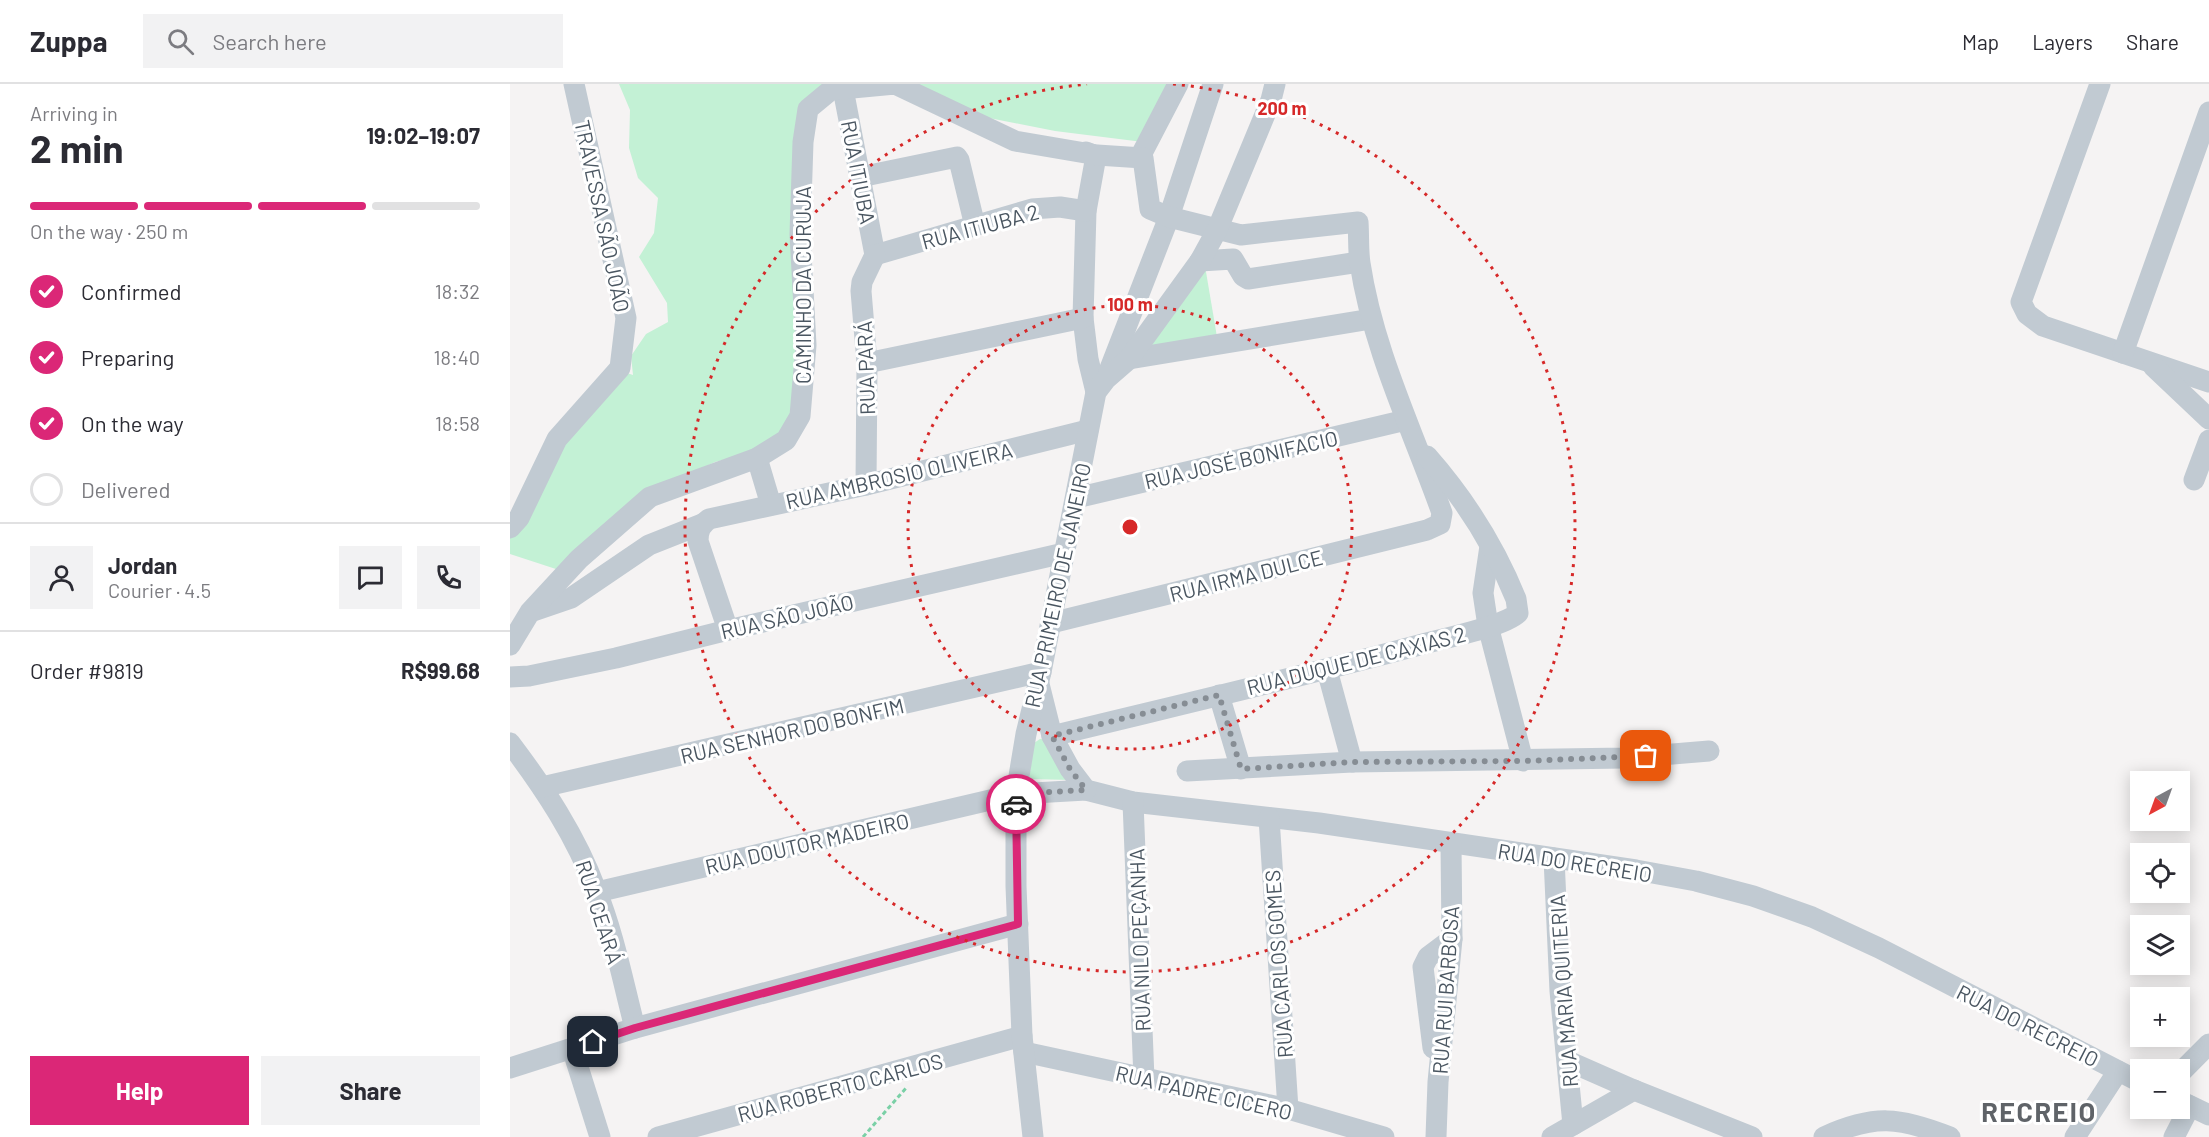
<!DOCTYPE html>
<meta charset="utf-8">
<style>
:root{--surface:#fff;--page:#f2f2f3;--text:#2b2b33;--muted:#7c7c81;--line:#e1e1e2;--accent:#db2777}
body{margin:0;font-family:Barlow,sans-serif;background:var(--page);color:var(--text);height:100vh;display:flex;flex-direction:column;font-size:22px;white-space:nowrap}
*{box-sizing:border-box;margin:0}
p{font-size:20px;color:var(--muted)}
.icon{flex:none;width:33px;height:33px;fill:none;stroke:currentColor;stroke-width:2;stroke-linecap:round;stroke-linejoin:round}
.map{position:relative;flex:1;overflow:hidden}
.sheet{display:flex;flex-direction:column;background:var(--surface);width:510px}
.sheet>*{flex:none}
.needle{width:39px;rotate:221deg}
.fabs{position:absolute;left:1620px;top:687px;display:grid;gap:12px}
.fabs a{display:grid;place-items:center;width:60px;height:60px;border-radius:0px;background:var(--surface);box-shadow:0 3px 15px #0003;font-size:30px}
.pin{position:absolute;display:grid;place-items:center;width:51px;height:51px;color:#fff;margin:-26px;border-radius:12px;box-shadow:0 3px 9px #0006}
.courier{position:absolute;display:grid;place-items:center;width:60px;height:60px;margin:-30px;border:4px solid #db2777;border-radius:50%;background:#fff;color:#222;box-shadow:0 2px 8px #0007}
.head em{font-style:normal;font-weight:700}
.head div{display:flex;flex-direction:column-reverse}
.head{display:flex;align-items:center;justify-content:space-between;height:102px;padding:0 30px}
h1{font-size:39px;font-weight:700;line-height:45px}
.bar{display:grid;grid-template-columns:repeat(4,1fr);gap:9px 6px;align-content:center;height:72px;padding:0 30px}
.bar i{height:8px;border-radius:4px;background:var(--line)}
.bar .selected{background:var(--accent)}
.bar p{grid-column:span 4}
.line{display:flex;align-items:center;gap:15px;padding:0 30px;border-top:2px solid var(--line)}
.line div{flex:1}
.round{display:grid;place-items:center;flex:none;width:63px;height:63px;border-radius:0px;background:var(--page)}
ol{padding:0 30px;list-style:none}
li{display:flex;align-items:center;gap:18px;height:66px}
li p{margin-inline-start:auto}
li .icon{padding:6px;border-radius:50%;background:var(--accent);color:#fff;stroke-width:4}
li:last-child{color:var(--muted)}
li i{width:33px;height:33px;border:3px solid var(--line);border-radius:50%}
.button{display:flex;gap:12px;margin-top:auto;padding:12px 30px}
.button a{flex:1;height:69px;border-radius:0px;background:var(--accent);color:#fff;font-size:24px;font-weight:700;line-height:69px;text-align:center}
.button a+a{background:var(--page);color:var(--text)}
header{display:flex;align-items:center;gap:36px;box-sizing:border-box;height:84px;padding:0 30px;background:var(--surface);border-bottom:2px solid var(--line)}
header strong{font-size:28px}
nav{display:flex;gap:33px;margin-inline-start:auto;font-size:21px}
.search{width:420px;height:54px;background:var(--page);display:flex;align-items:center;gap:15px;box-sizing:border-box;padding:0 21px;border-radius:0px;color:var(--muted);font-size:22px}
main{display:flex;flex:1;min-height:0}
.map>svg:first-child{display:block}
</style>
<header>
<strong>Zuppa</strong>
<div class="search"><svg class="icon" aria-label="search" viewBox="0 0 24 24"><circle cx="10" cy="10" r="6"/><path d="M15 15l6 6"/></svg>Search here</div>
<nav><a>Map</a><a>Layers</a><a>Share</a></nav>
</header>
<main>
<section class="sheet">
<div class="head"><div><h1>2 min</h1><p>Arriving in</p></div><em>19:02–19:07</em></div>
<div class="bar"><i class="selected"></i><i class="selected"></i><i class="selected"></i><i></i><p>On the way · 250 m</p></div>
<ol>
<li><svg class="icon" aria-label="check" viewBox="0 0 24 24"><path d="M5 12l5 5 9-10"/></svg>Confirmed<p>18:32</p></li>
<li><svg class="icon" aria-label="check" viewBox="0 0 24 24"><path d="M5 12l5 5 9-10"/></svg>Preparing<p>18:40</p></li>
<li><svg class="icon" aria-label="check" viewBox="0 0 24 24"><path d="M5 12l5 5 9-10"/></svg>On the way<p>18:58</p></li>
<li><i></i>Delivered</li>
</ol>
<div class="line" style="height:108px"><a class="round"><svg class="icon" aria-label="person" viewBox="0 0 24 24"><circle cx="12" cy="8" r="4"/><path d="M4 21q1-7 8-7t8 7"/></svg></a><div><b>Jordan</b><p>Courier · 4.5</p></div><a class="round"><svg class="icon" aria-label="chat" viewBox="0 0 24 24"><path d="M4 5h16v11H9l-5 4z"/></svg></a><a class="round"><svg class="icon" aria-label="phone" viewBox="0 0 24 24"><path d="M5 4h4l2 5-3 2q2 4 5 5l2-3 5 2v4C11 20 4 13 5 4z"/></svg></a></div>
<div class="line" style="height:78px"><div>Order #9819</div><b>R$99.68</b></div>
<div class="button"><a>Help</a><a>Share</a></div>
</section>
<div class="map">
<svg width="1699" height="1053" viewBox="0 0 1699 1053">
<rect width="100%" height="100%" fill="#f5f3f3"/>
<g fill="#c3f1d5">
<polygon points="109,0 328,0 294,22 289,307 272,350 236,370 205,378 136,410 52,487 0,470 0,453 50,363 114,288 123,291 121,272 136,250 158,238 157,219 129,173 144,149 148,114 128,94 119,64 120,26"/>
<polygon points="400,0 663,0 633,58 545,47 474,33"/>
<polygon points="694,176 707,253 643,265 640,257"/>
<polygon points="537,654 561,696 519,695 524,659 530,655"/>
</g>
<g fill="none" stroke-linecap="round" stroke-linejoin="round">
<polyline stroke="#7ad0a6" stroke-width="3" stroke-dasharray="4.5 3" stroke-linecap="butt" points="353,1053 397,1003"/>
<g stroke="#c1cad2" stroke-width="21">
<polyline points="1590,0 1511,218 1517,230 1533,242 1699,298"/>
<polyline points="333,5 365,171"/>
<polyline points="576,68 586,72 576,127 573,234 578,275 586,308"/>
<polyline points="630,73 668,0"/>
<polyline points="350,93 447,73 449,76 465,142"/>
<polyline points="365,171 522,125 550,123 576,127"/>
<polyline points="690,177 723,175 733,192 738,195 849,178"/>
<polyline points="1613,269 1699,28"/>
<polyline points="619,275 861,235"/>
<polyline points="357,279 573,234"/>
<polyline points="1643,282 1699,335"/>
<polyline points="599,287 659,133 703,0"/>
<polyline points="247,374 261,421"/>
<polyline points="1684,396 1699,356"/>
<polyline points="356,401 357,279 351,207 352,198 365,171"/>
<polyline points="566,414 896,336"/>
<polyline points="0,444 9,434 47,355 110,284 116,234 64,0"/>
<polyline points="980,462 973,509 978,542 1013,677"/>
<polyline points="23,527 61,514 139,461 192,440"/>
<path d="M218 546 188 457C188 446 191 441 199 435L356 401 578 346"/>
<path d="M0 561 20 528 69 475 140 413 247 374 276 356 290 332 296 261 290 150 293 58 298 25 321 6 385 0 505 57 587 71 633 74 640 125 659 133 731 151 848 138C849 152 848 166 850 179 863 266 903 347 932 429L930 440 917 446 541 539"/>
<polyline points="817,586 842,678"/>
<polyline points="0,593 19,592 106,574 218,546 554,469"/>
<polyline points="529,600 542,652 560,685 576,706 623,718 809,739 1126,786 1186,797 1243,812 1302,833 1369,864 1630,998"/>
<polyline points="709,611 731,685"/>
<path d="M542 652C665 622 790 593 913 560 935 554 993 543 1008 529L1006 515C985 463 954 414 917 372"/>
<path d="M0 659C34 704 66 752 86 806 104 850 113 898 125 944"/>
<polyline points="677,687 842,678 1115,674 1199,667"/>
<polyline points="32,703 531,588"/>
<polyline points="623,718 634,995"/>
<polyline points="759,734 778,1025"/>
<polyline points="1044,774 1050,907 1063,1041"/>
<polyline points="87,808 506,710 576,706"/>
<polyline points="62,964 90,1053"/>
<polyline points="923,964 913,883 918,873 942,855"/>
<polyline points="514,968 778,1025 874,1053"/>
<polyline points="1058,977 1124,1006 1242,1053"/>
<polyline points="0,984 125,944 508,840"/>
<polyline points="1670,989 1699,960"/>
<polyline points="1670,1017 1699,1031"/>
<polyline points="148,1053 512,952"/>
<polyline points="523,1053 512,952 506,802 506,710 516,650 531,588 586,308 596,295 619,275 690,177 707,146 761,16 765,0"/>
<polyline points="926,1053 928,998 942,855 941,760"/>
<polyline points="1042,1053 1124,1006"/>
<path d="M1314 1053C1364 1030 1390 1033 1440 1053"/>
<polyline points="1565,1053 1608,987"/>
<polyline points="1664,1053 1680,1022"/>
</g>
</g>
<g fill="none" stroke-linecap="round" stroke-linejoin="round">
<polyline stroke="#868d94" stroke-width="6" stroke-dasharray="0 10.8" points="506,720 506,710 576,706 560,685 542,652 709,611 731,685 842,678 1014,677 1136,672"/>
<polyline stroke="#db2777" stroke-width="8" points="83,958 125,944 508,840 506,720"/>
</g>
<g fill="none" stroke="#d62828" stroke-width="3" stroke-dasharray="3 6">
<circle cx="620" cy="443" r="222"/>
<path d="M663 0A445 445 0 1 1 577 0"/>
</g>
<g text-anchor="middle" dominant-baseline="central" stroke-width="6" stroke-linejoin="round" paint-order="stroke">
<g font-size="21" fill="#4a5661" stroke="#fff">
<text transform="translate(349 88) rotate(79)">RUA ITIUBA</text>
<text transform="translate(93 132) rotate(78)">TRAVESSA SÃO JOÃO</text>
<text transform="translate(470 142) rotate(-15)">RUA ITIUBA 2</text>
<text transform="translate(292 201) rotate(-90)">CAMINHO DA CURUJA</text>
<text transform="translate(355 284) rotate(-92)">RUA PARÁ</text>
<text transform="translate(731 375) rotate(-13)">RUA JOSÉ BONIFACIO</text>
<text transform="translate(389 391) rotate(-13)">RUA AMBROSIO OLIVEIRA</text>
<text transform="translate(736 491) rotate(-14)">RUA IRMA DULCE</text>
<text transform="translate(547 501) rotate(-78)">RUA PRIMEIRO DE JANEIRO</text>
<text transform="translate(277 532) rotate(-13)">RUA SÃO JOÃO</text>
<text transform="translate(846 576) rotate(-14)">RUA DUQUE DE CAXIAS 2</text>
<text transform="translate(282 646) rotate(-13)">RUA SENHOR DO BONFIM</text>
<text transform="translate(297 759) rotate(-13)">RUA DOUTOR MADEIRO</text>
<text transform="translate(1065 778) rotate(9)">RUA DO RECREIO</text>
<text transform="translate(90 828) rotate(72)">RUA CEARÁ</text>
<text transform="translate(629 856) rotate(-92)">RUA NILO PEÇANHA</text>
<text transform="translate(768 880) rotate(-94)">RUA CARLOS GOMES</text>
<text transform="translate(935 906) rotate(-86)">RUA RUI BARBOSA</text>
<text transform="translate(1053 907) rotate(-94)">RUA MARIA QUITERIA</text>
<text transform="translate(1518 941) rotate(27)">RUA DO RECREIO</text>
<text transform="translate(330 1003) rotate(-15)">RUA ROBERTO CARLOS</text>
<text transform="translate(694 1008) rotate(13)">RUA PADRE CICERO</text>
</g>
<g font-size="27" font-weight="bold" letter-spacing="1.5" fill="#5f6368" stroke="#fff">
<text x="1529" y="1027">RECREIO</text>
</g>
</g>
<circle cx="620" cy="443" r="9" fill="#d62828" stroke="#fff" stroke-width="3"/>
<g font-size="18" text-anchor="middle" font-weight="bold" fill="#d62828" stroke="#fff" stroke-width="6" stroke-linejoin="round" paint-order="stroke">
<text x="772" y="31">200 m</text>
<text x="620" y="227">100 m</text>
</g>
</svg>
<div class="fabs">
<a><svg class="needle" viewBox="-14 -14 28 28"><path d="M0-13l5 13h-10z" fill="#e53935"/><path d="M0 13l5-13h-10z" fill="#7c7c81"/></svg></a>
<a><svg class="icon" aria-label="locate" viewBox="0 0 24 24"><circle cx="12" cy="12" r="6"/><path d="M12 2v4M12 18v4M2 12h4M18 12h4"/></svg></a>
<a><svg class="icon" aria-label="layers" viewBox="0 0 24 24"><path d="M12 4l9 5-9 5-9-5zM3 14l9 5 9-5"/></svg></a>
<a>+</a>
<a>−</a>
</div>
<div class="pin" style="left:1136px;top:672px;background:#ea580c"><svg class="icon" aria-label="bag" viewBox="0 0 24 24"><path d="M5 8h14l-1 12H6zM9 8a3 3 0 0 1 6 0"/></svg></div>
<div class="pin" style="left:83px;top:958px;background:#1f2937"><svg class="icon" aria-label="home" viewBox="0 0 24 24"><path d="M3 11l9-7 9 7M6 9v11h12V9"/></svg></div>
<div class="courier" style="left:506px;top:720px"><svg class="icon" aria-label="car" viewBox="0 0 24 24"><path d="M5 17H2v-5l4-1 3-4h7l3 4 3 1v5h-3M9 17h6M6 11h13"/><circle cx="7" cy="17" r="2"/><circle cx="17" cy="17" r="2"/></svg></div>
</div>
</main>
